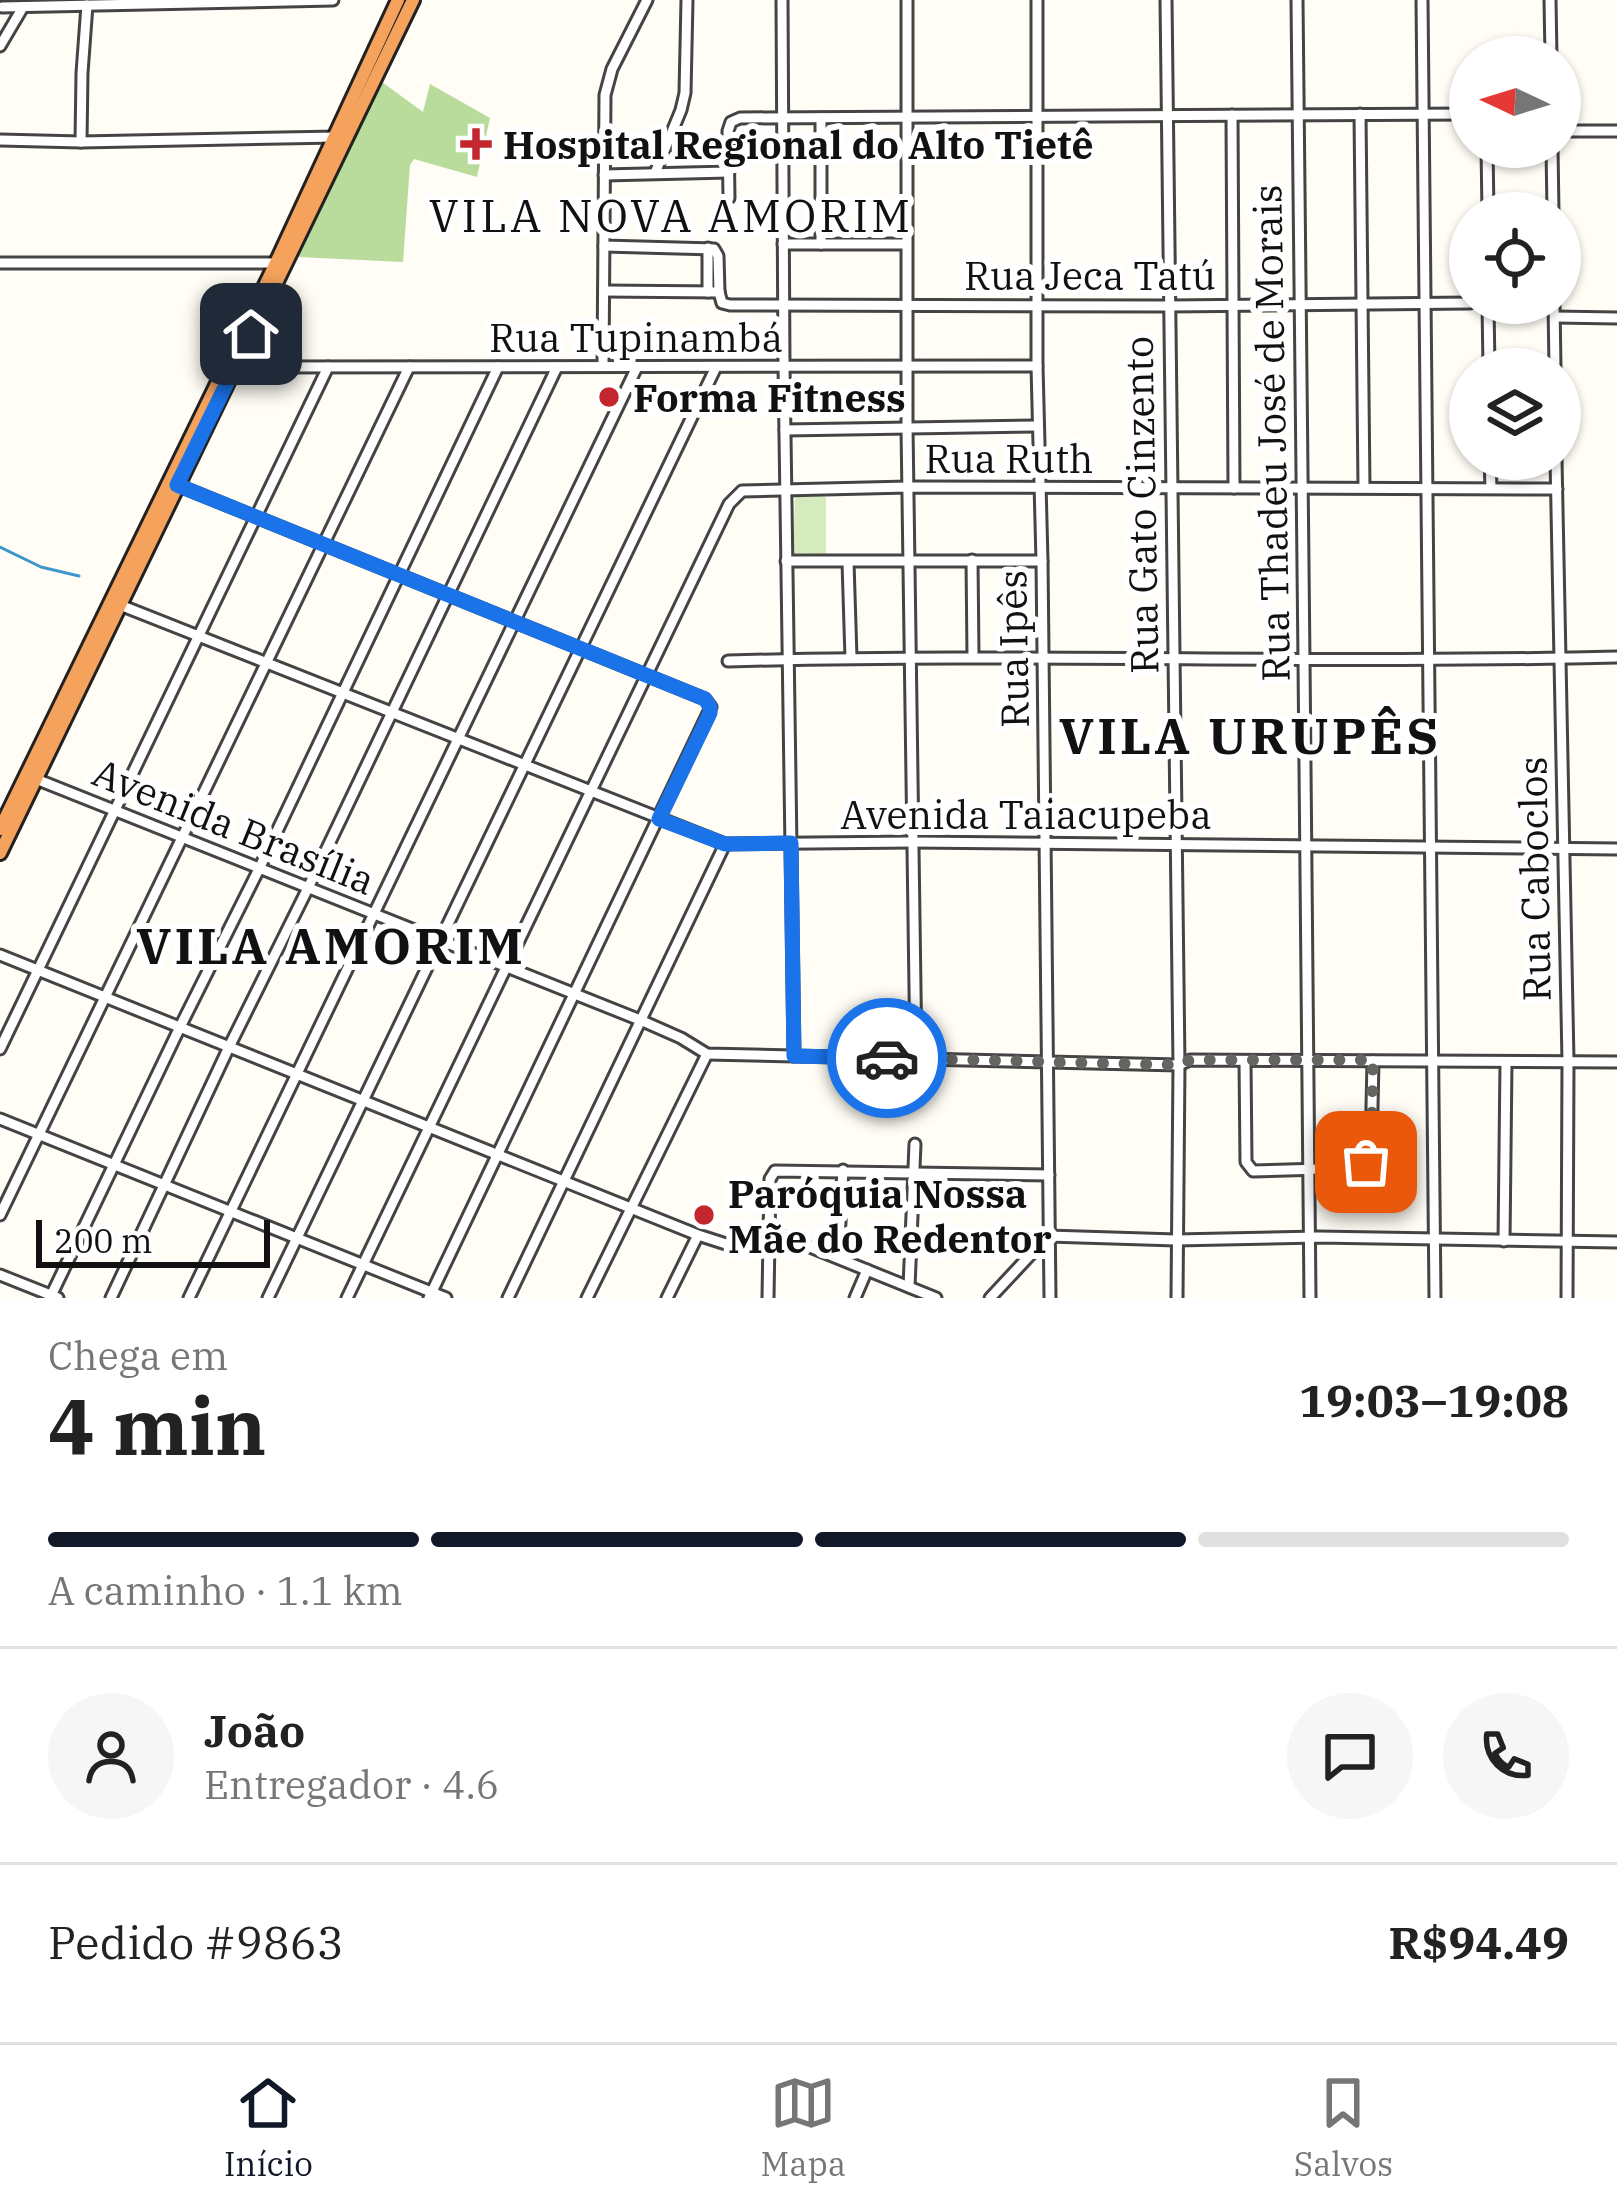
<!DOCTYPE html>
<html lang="pt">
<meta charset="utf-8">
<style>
:root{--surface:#fff;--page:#f6f6f6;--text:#222;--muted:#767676;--line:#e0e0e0;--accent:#111827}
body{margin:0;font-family:"IBM Plex Serif",serif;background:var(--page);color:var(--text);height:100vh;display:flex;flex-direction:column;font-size:45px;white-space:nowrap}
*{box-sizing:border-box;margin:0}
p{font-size:39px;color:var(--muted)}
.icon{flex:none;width:66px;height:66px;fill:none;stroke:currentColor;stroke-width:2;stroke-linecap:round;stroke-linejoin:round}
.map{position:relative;height:1298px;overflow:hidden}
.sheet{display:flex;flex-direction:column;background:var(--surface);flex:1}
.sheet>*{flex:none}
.needle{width:78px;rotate:274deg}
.tools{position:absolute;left:1449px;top:36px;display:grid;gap:24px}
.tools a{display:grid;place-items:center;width:132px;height:132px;border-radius:50%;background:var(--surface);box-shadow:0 3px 9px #0004;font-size:60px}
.scale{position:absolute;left:36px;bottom:30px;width:234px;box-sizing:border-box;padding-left:12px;border:6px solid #111;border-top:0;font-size:33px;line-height:42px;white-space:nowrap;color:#111;-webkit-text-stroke:9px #fff;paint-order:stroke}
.pin{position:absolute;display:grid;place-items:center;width:102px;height:102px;color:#fff;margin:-51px;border-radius:24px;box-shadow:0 6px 18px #0006}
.courier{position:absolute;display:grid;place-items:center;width:120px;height:120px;margin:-60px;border:9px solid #1a73e8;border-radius:50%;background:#fff;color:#222;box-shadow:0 3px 15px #0007}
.summary em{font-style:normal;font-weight:800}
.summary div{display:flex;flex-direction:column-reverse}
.summary{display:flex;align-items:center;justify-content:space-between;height:204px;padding:0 48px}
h1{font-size:78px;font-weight:800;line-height:90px}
.bar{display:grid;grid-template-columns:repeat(4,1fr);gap:18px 12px;align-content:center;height:144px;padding:0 48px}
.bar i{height:15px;border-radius:9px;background:var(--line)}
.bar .active{background:var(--accent)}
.bar p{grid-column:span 4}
.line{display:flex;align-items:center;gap:30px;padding:0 48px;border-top:3px solid var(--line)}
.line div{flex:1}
.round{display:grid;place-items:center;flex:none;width:126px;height:126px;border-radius:63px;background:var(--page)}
.tabs{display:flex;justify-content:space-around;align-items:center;height:168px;border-top:3px solid var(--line);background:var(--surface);font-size:33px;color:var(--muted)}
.tabs a{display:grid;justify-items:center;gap:6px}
.tabs .active{color:var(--accent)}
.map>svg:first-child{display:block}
</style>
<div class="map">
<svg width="1617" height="1298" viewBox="0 0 1617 1298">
<rect width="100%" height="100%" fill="#fffdf5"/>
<polygon fill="#d5ebbd" points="795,496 826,497 826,554 793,553"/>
<polygon fill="#b9dc9c" points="382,82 423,112 430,84 490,118 477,177 414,159 410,165 403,262 298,257"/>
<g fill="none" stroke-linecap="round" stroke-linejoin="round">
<polyline stroke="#3f96cf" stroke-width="3" points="0,547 41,567 79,576"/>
<g stroke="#444" stroke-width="15">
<g id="minor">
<polyline points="782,0 784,366 794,1056"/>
<polyline points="907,0 907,427 916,1059"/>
<polyline points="1037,0 1037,366 1042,561 1050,1298"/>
<polyline points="1166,0 1179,1065 1177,1298"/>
<path d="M1297 0C1300 433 1308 865 1310 1298"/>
<polyline points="1422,0 1435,1298"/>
<polyline points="1550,0 1551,57"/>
<polyline points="2,7 333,0"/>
<polyline points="0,46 23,7"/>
<polyline points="1360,114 1364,487"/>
<polyline points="1232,115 1234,488"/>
<polyline points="1560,131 1617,131"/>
<polyline points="0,140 81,142 337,137"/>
<polyline points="81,142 82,73 87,5"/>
<polyline points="1487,147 1488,213"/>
<polyline points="1552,147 1553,213"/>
<polyline points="655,173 681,110 685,93 687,0"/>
<polyline points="604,175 729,172"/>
<polyline points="729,198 728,131 731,122 740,118 1470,114"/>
<polyline points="783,244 906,244"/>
<polyline points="821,244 821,118"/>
<polyline points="604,246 714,249 718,256 719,292"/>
<polyline points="708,248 708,292"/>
<polyline points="0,263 276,263"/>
<polyline points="604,291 719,292"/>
<polyline points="719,292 722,303 730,305 1169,306 1470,303"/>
<polyline points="1488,303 1489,369"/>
<polyline points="1554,303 1555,369"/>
<polyline points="1555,317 1617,318"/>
<polyline points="603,366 605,95 612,69 647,0"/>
<polyline points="230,367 1037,366"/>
<polyline points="785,430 1037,426"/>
<polyline points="1490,459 1491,488"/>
<polyline points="1556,459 1568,1061 1567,1298"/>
<polyline points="177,485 705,699 711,707 429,1298"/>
<polyline points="972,560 973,656"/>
<polyline points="786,561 1042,561"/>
<polyline points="848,562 851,658"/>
<polyline points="120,605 725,844 912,842 1617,849"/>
<path d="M728 661C1024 653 1321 664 1617 657"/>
<polyline points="31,777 640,1020 681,1038 707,1054 1179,1065 1190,1060 1617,1062"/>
<polyline points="0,955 698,1235 726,1244 768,1247"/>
<polyline points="0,1049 328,367"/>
<polyline points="1245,1061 1246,1162 1253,1171 1356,1168 1367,1162 1371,1152 1373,1061"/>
<polyline points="0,1119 446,1298"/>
<polyline points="0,1215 409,367"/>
<polyline points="768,1230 936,1298"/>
<polyline points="1504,1241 1506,1062"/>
<polyline points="912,1244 1041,1245"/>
<polyline points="838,1256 843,1170"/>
<polyline points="0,1275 58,1298"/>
<polyline points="909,1287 915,1144"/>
<polyline points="50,1298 180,1027 259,869 498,367"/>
<polyline points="111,1298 229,1047 308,888 557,367"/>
<polyline points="189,1298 637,367"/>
<polyline points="268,1298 716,367"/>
<polyline points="347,1298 729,504 742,491 908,487 1557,489"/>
<polyline points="508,1298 725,844"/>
<polyline points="587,1298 707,1054"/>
<polyline points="667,1298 698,1235"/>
<polyline points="768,1298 770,1179 775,1171 1049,1175"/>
<polyline points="855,1298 867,1270"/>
<polyline points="990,1298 1048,1236 1176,1240 1318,1237 1617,1242"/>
</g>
</g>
<g stroke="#222" stroke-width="18">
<g id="highway">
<polyline points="0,829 276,263 398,0"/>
<polyline points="0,853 413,0"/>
</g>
</g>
<use href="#minor" stroke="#fff" stroke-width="9"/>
<use href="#highway" stroke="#f5a25d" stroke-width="12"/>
</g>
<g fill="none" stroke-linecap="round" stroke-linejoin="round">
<polyline stroke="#646461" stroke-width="12" stroke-dasharray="0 21.6" points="887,1058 1180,1065 1190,1060 1373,1060 1371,1152 1366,1162"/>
<polyline stroke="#1a73e8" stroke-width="15" points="251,334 177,485 705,699 710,707 710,713 659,819 725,844 791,843 794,1056 887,1058"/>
</g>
<g fill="#c4262e" stroke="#fff" stroke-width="4.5">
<path d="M470 126h12v12h12v12h-12v12h-12v-12h-12v-12h12z"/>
<circle cx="609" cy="397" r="12"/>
<circle cx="704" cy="1215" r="12"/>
</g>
<g text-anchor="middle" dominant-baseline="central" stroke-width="12" stroke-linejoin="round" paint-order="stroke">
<g font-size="39" font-weight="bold" fill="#111" stroke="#fff" text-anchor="start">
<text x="503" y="144">Hospital Regional do Alto Tietê</text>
<text x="633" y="397">Forma Fitness</text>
<text x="728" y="1193">Paróquia Nossa<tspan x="728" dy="45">Mãe do Redentor</tspan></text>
</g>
<g font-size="39" fill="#111" stroke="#fff">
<text x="1090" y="275">Rua Jeca Tatú</text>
<text x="636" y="337">Rua Tupinambá</text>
<text transform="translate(1271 433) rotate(-91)">Rua Thadeu José de Morais</text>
<text x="1009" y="458">Rua Ruth</text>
<text transform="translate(1141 505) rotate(-91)">Rua Gato Cinzento</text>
<text transform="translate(1013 649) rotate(-91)">Rua Ipês</text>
<text x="1026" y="814">Avenida Taiacupeba</text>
<text transform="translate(234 826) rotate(22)">Avenida Brasília</text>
<text transform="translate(1534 879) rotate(-91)">Rua Caboclos</text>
</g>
<g font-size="45" letter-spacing="3" fill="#111" stroke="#fff">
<text x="671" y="215">VILA NOVA AMORIM</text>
</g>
<g font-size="51" font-weight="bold" letter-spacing="3" fill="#111" stroke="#fff">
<text x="1250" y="735">VILA URUPÊS</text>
<text x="331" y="945">VILA AMORIM</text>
</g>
</g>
</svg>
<div class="tools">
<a><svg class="needle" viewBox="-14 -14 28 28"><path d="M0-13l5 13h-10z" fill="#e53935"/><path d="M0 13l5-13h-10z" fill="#767676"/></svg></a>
<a><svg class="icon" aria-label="locate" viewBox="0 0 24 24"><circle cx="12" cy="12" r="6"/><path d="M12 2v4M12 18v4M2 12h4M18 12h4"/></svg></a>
<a><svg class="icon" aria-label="layers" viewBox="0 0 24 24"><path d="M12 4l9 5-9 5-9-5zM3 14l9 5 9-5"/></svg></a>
</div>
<div class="scale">200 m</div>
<div class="pin" style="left:1366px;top:1162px;background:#ea580c"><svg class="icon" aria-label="bag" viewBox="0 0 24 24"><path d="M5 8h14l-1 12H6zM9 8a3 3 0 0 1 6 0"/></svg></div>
<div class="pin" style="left:251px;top:334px;background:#1f2937"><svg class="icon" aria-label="home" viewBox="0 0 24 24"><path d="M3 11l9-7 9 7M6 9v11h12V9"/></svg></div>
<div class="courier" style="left:887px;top:1058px"><svg class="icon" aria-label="car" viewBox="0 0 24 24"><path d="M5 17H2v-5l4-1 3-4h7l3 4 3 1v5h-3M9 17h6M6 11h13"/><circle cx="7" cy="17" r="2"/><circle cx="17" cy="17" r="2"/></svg></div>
</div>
<section class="sheet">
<div class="summary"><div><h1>4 min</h1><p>Chega em</p></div><em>19:03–19:08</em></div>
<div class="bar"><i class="active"></i><i class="active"></i><i class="active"></i><i></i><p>A caminho · 1.1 km</p></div>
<div class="line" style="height:216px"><a class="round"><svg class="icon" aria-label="person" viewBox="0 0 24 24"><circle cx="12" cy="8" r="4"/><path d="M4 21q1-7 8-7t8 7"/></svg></a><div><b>João</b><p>Entregador · 4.6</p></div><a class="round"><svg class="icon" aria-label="chat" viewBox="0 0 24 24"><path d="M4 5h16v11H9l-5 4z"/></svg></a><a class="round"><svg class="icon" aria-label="phone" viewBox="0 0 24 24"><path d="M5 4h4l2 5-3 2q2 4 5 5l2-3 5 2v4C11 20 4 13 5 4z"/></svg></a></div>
<div class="line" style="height:156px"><div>Pedido #9863</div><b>R$94.49</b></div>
</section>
<nav class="tabs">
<a class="active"><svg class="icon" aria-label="home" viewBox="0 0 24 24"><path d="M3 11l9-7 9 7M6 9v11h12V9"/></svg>Início</a>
<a><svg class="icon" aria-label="map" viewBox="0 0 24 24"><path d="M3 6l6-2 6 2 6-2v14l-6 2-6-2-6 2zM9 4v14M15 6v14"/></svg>Mapa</a>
<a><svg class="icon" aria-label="saved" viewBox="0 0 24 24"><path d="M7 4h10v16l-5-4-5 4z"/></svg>Salvos</a>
</nav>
